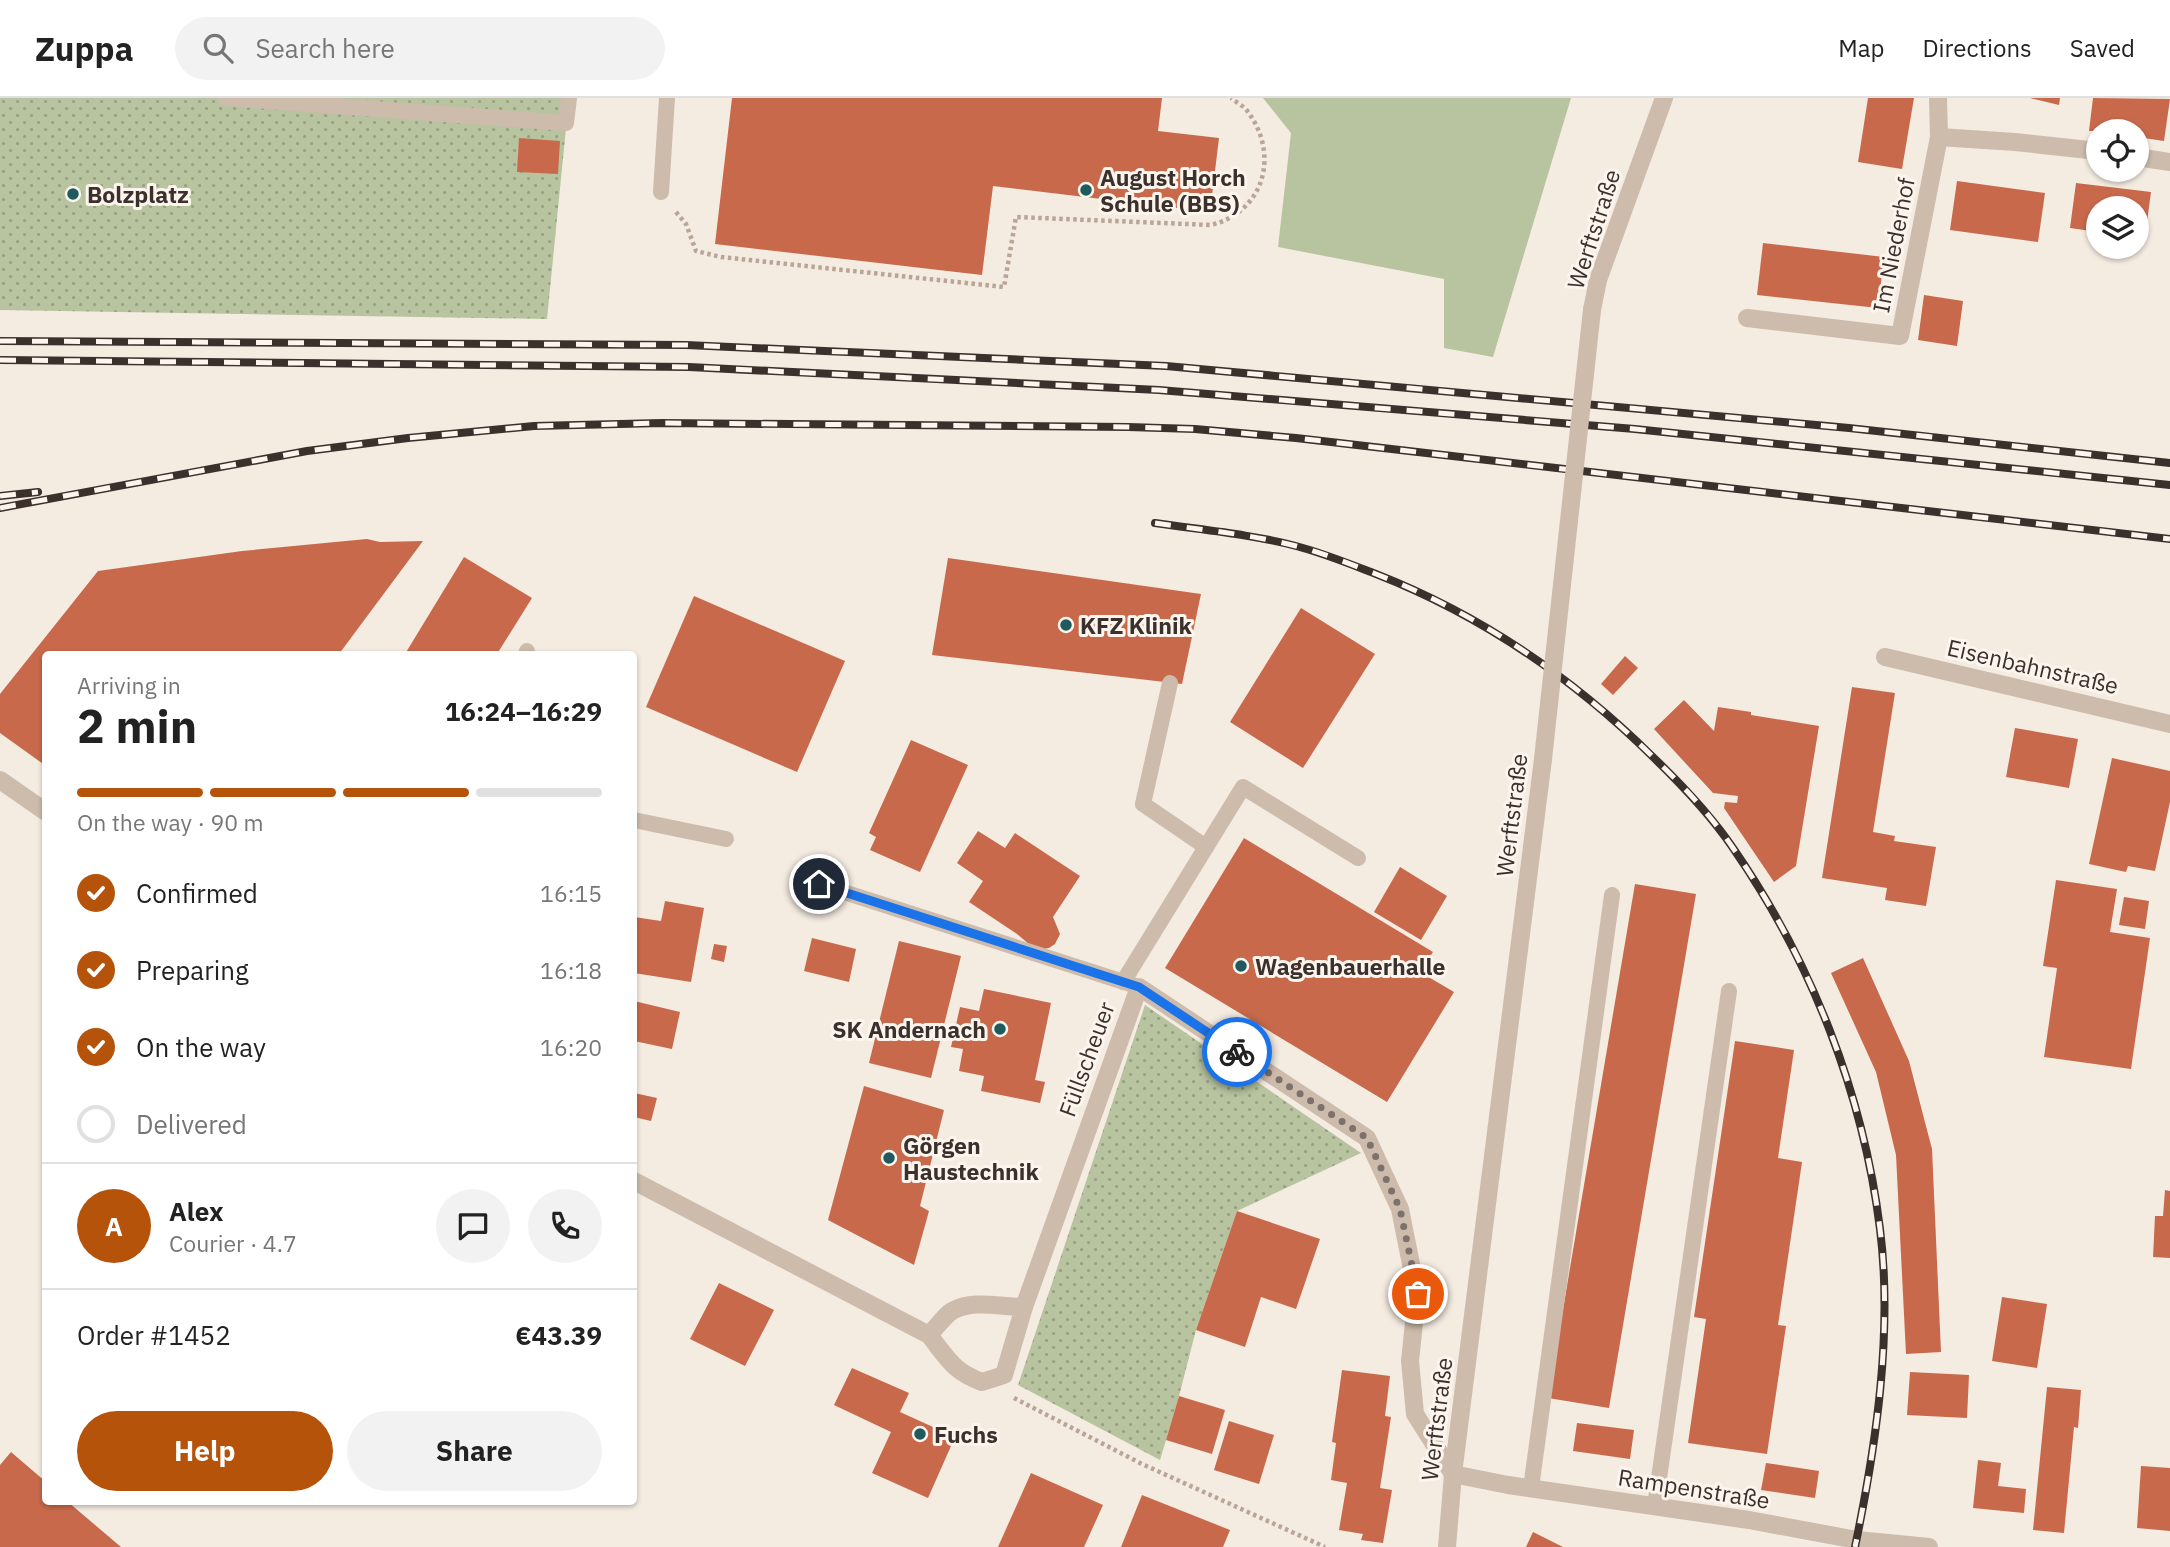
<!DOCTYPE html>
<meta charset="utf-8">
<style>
:root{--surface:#fff;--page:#f2f2f2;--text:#222;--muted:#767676;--line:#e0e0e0;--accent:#b45309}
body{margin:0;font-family:"IBM Plex Sans",sans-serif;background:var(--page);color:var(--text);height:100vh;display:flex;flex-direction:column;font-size:26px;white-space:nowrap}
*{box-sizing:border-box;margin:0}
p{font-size:23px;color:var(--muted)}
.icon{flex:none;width:38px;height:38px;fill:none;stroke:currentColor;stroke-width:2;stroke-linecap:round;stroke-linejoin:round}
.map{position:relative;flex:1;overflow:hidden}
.sheet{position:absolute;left:42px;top:553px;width:595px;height:854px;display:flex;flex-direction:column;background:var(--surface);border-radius:7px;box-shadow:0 2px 5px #0004}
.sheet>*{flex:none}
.controls{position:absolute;left:2086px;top:21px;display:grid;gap:14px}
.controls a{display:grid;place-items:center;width:63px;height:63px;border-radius:50%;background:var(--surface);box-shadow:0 2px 5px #0004;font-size:35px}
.pin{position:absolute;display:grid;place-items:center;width:60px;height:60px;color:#fff;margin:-30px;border:4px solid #fff;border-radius:50%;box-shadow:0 2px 7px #0007}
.courier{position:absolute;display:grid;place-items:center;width:70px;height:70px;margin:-35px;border:5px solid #1a73e8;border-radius:50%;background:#fff;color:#222;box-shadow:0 2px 9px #0007}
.headline em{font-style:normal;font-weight:800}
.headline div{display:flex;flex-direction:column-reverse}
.headline{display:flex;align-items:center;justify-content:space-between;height:119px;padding:0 35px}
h1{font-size:46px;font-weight:800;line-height:52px}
.bar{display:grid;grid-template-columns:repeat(4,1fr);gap:10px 7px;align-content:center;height:84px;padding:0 35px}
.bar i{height:9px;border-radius:5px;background:var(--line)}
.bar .active{background:var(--accent)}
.bar p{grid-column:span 4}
.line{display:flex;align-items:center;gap:18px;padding:0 35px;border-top:2px solid var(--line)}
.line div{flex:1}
.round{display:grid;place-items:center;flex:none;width:74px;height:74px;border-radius:37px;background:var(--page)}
ol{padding:0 35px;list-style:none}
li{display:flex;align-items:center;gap:21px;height:77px}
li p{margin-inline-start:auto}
li .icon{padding:7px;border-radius:50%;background:var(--accent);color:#fff;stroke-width:4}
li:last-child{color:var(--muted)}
li i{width:38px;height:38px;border:4px solid var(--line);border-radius:50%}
.action{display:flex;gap:14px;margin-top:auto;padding:14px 35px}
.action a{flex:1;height:80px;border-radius:42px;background:var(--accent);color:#fff;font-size:28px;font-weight:800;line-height:80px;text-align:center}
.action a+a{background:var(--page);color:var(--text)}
header{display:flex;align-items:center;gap:42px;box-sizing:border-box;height:98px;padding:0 35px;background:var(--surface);border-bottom:2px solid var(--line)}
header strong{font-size:33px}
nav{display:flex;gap:38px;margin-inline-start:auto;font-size:24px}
.search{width:490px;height:63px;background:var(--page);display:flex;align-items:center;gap:18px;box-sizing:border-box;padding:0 24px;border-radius:38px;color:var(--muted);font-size:26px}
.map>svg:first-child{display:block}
</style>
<header>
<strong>Zuppa</strong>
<div class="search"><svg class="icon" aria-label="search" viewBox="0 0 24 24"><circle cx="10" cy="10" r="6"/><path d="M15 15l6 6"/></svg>Search here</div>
<nav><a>Map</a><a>Directions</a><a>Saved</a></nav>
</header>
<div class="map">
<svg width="2170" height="1449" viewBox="0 0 2170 1449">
<defs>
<pattern id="park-dots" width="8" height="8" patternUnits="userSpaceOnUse" patternTransform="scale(1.75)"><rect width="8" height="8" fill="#b8c4a0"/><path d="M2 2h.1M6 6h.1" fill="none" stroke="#97a083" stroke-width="1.8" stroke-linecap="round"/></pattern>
</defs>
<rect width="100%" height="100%" fill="#f4ebe1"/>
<polygon fill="#b8c4a0" points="1263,0 1571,0 1493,259 1444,250 1444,181 1278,149 1291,35"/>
<g fill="url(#park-dots)">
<polygon points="0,0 569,0 547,221 0,212"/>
<polygon points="1145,907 1361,1055 1237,1113 1196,1232 1179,1298 1160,1362 1018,1287"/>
</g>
<g fill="#c8694b">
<polygon points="732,0 1162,0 1158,33 1219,40 1210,114 993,88 982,177 715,146"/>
<polygon points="1868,0 1914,0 1902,71 1858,64"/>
<polygon points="2030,0 2060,0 2059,7"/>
<polygon points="2093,0 2170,1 2164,43 2137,39 2137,33 2089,33"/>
<polygon points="519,40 560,43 558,76 517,74"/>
<polygon points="1957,83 2045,95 2038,144 1950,132"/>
<polygon points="2076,85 2151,94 2145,139 2137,138 2137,110 2098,110 2098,134 2070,130"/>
<polygon points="1763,145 1884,159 1878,210 1757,197"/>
<polygon points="1924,197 1963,203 1957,248 1918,242"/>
<polygon points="367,441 380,444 423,443 339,556 46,556 46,668 0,635 0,596 98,473 242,453"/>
<polygon points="464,459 532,500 497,556 405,556"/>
<polygon points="948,460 1201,496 1182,586 932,557"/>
<polygon points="694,498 845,563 797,674 646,609"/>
<polygon points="1301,510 1375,556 1303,670 1230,624"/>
<polygon points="1625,558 1638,570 1613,597 1601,586"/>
<polygon points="1852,589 1895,595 1873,734 1895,738 1894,743 1936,749 1926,808 1885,802 1887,790 1822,780"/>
<polygon points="1684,602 1714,633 1718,609 1751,614 1751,617 1819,628 1796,768 1774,784 1724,710 1725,704 1737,705 1738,698 1713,695 1654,631"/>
<polygon points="2015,630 2078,641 2069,690 2006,679"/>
<polygon points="911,642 968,667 920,774 870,752 876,739 869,735"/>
<polygon points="2112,660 2170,673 2170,704 2155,773 2128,768 2126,774 2089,766"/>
<polygon points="978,733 1005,750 1015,735 1080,778 1053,819 1060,836 1055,846 1049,850 1036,852 1017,836 969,804 983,783 957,765"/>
<polygon points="1244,740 1433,854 1420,874 1454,894 1387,1004 1165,870"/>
<polygon points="1400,769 1447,798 1421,842 1374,814"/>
<polygon points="2056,782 2117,791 2110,834 2150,840 2131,971 2044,959 2057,870 2043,868"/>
<polygon points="1635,786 1696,796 1609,1310 1548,1300"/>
<polygon points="2124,799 2149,803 2145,831 2119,827"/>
<polygon points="665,803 704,810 691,884 634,875 634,819 661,823"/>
<polygon points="812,840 856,851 849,884 804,873"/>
<polygon points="899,843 961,858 931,980 869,965"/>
<polygon points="714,846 727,848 724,864 711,861"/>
<polygon points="1863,860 1909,963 1932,1051 1941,1254 1906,1256 1896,1057 1876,974 1831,875"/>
<polygon points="984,891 1051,905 1035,982 1045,984 1040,1005 981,993 984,978 959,973 963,951 951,949 960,909 979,913"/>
<polygon points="634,903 680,914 672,951 634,943"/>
<polygon points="1735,943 1794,952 1778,1060 1802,1064 1778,1227 1786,1228 1767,1356 1688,1345 1706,1221 1694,1219"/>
<polygon points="864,988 944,1012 920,1108 929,1113 914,1167 828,1122"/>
<polygon points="634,995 657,1000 651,1023 634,1019"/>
<polygon points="2165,1092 2170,1093 2170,1160 2153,1159 2155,1118 2163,1118"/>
<polygon points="1237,1113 1320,1141 1296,1211 1261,1199 1245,1249 1196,1232"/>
<polygon points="719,1185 774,1212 745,1268 690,1241"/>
<polygon points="2002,1199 2047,1206 2037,1270 1992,1263"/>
<polygon points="852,1270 909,1295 900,1314 955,1339 928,1400 872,1375 891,1334 834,1307"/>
<polygon points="1342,1272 1390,1278 1385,1318 1391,1319 1380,1390 1392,1392 1383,1445 1361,1442 1363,1436 1339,1432 1347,1385 1331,1382 1336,1345 1332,1344"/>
<polygon points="1910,1274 1969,1277 1967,1320 1907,1317"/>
<polygon points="2047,1289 2081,1292 2078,1330 2074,1329 2064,1435 2033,1432"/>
<polygon points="1179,1298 1225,1312 1212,1356 1166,1342"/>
<polygon points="1229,1323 1274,1337 1259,1386 1214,1372"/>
<polygon points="1577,1325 1634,1332 1630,1361 1573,1353"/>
<polygon points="11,1354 46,1384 46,1404 68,1404 121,1449 0,1449 0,1367"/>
<polygon points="1978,1362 2001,1365 1998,1388 2026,1391 2024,1415 1973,1410"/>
<polygon points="1766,1365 1819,1373 1815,1400 1761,1392"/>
<polygon points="2141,1368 2170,1370 2170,1433 2137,1430"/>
<polygon points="1031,1375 1103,1407 1084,1449 998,1449"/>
<polygon points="1142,1397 1230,1432 1223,1449 1121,1449"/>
<polygon points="1533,1434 1563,1449 1526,1449"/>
</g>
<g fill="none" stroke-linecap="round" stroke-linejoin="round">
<g stroke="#b9a596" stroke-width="4.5" stroke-dasharray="3.5 3.5" stroke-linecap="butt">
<path d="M676 114 686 126 696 153 721 159 1004 189 1016 119 1211 127C1264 114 1280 57 1248 14 1244 8 1236 4 1231 0"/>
<polyline points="1014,1300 1142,1366 1325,1449"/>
</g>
<g stroke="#cdbbac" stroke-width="16">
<polyline points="226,0 566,25 569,0"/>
<polyline points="661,94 667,0"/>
<polyline points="526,556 527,553"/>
<polyline points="1170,585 1143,706 1206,749"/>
<polyline points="634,722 726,741"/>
<polyline points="819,786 1133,887"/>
<polyline points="1123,884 1243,689 1358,760"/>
<polyline points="1531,1390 1612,797"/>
<polyline points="1655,1408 1729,893"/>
</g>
<g stroke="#cdbbac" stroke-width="18">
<polyline points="1939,39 2015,44 2098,53"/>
<polyline points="2137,59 2170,64"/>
<polyline points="1747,220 1900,238 1939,39 1938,0"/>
<polyline points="1885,559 2170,626"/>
<polyline points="0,682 46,714"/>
<path d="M634 1083 929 1237C948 1261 953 1273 982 1284L1004 1277 1024 1209C1001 1209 973 1201 952 1213 944 1218 936 1230 929 1237"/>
<polyline points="1024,1209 1139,889 1367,1040 1400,1111 1417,1196 1410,1263 1415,1316 1453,1376 1508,1387 1749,1422 1857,1442 1929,1449"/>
</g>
<g stroke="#cdbbac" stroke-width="18">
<polyline points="1592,212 1598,182 1664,0"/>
<polyline points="1447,1449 1453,1376 1543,661"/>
</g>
<g stroke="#3b302b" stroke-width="8">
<g id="rail">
<polyline points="0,243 686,247 1166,268 1849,330 2170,365"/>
<polyline points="0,262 689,269 1159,292 1635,331 2170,387"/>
<polyline points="0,398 38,394"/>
<polyline points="0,410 307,353 408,340 534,328 662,325 1128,329 1195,331 1296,340 2170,441"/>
<path d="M1155 425C1202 432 1250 436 1296 448 1323 455 1350 466 1376 476 1481 517 1572 579 1653 659 1682 687 1710 716 1733 750 1811 863 1863 994 1880 1131 1893 1234 1876 1348 1855 1449"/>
</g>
</g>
<use href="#rail" stroke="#fbf5ee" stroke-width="5" stroke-dasharray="16" stroke-linecap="butt"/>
<polyline stroke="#cdbbac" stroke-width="18" points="1543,661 1592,212"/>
</g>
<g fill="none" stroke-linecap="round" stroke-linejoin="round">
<polyline stroke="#7c716b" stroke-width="7" stroke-dasharray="0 12.6" points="1237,954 1367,1040 1400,1111 1418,1196"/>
<polyline stroke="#1a73e8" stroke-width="9" points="819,786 1139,889 1237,954"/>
</g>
<g fill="#1f5a5e" stroke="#fbf5ee" stroke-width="2.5">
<circle cx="1086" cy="92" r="7"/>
<circle cx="73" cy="96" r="7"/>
<circle cx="1066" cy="527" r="7"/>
<circle cx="1241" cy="868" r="7"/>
<circle cx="1000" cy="931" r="7"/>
<circle cx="889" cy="1060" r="7"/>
<circle cx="920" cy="1336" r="7"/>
</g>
<g text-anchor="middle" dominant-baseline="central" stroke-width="6" stroke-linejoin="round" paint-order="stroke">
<g font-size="23" font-weight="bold" fill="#3b302b" stroke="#fbf5ee" text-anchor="start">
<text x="1100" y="79">August Horch<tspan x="1100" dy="26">Schule (BBS)</tspan></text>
<text x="87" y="96">Bolzplatz</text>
<text x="1080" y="527">KFZ Klinik</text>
<text x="1255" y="868">Wagenbauerhalle</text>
<text x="986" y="931" text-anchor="end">SK Andernach</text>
<text x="903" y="1047">Görgen<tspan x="903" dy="26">Haustechnik</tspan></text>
<text x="934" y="1336">Fuchs</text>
</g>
<g font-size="23" fill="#3b302b" stroke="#fbf5ee">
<text transform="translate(1593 131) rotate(-72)">Werftstraße</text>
<text transform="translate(1893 147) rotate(-79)">Im Niederhof</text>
<text transform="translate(2033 568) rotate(13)">Eisenbahnstraße</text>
<text transform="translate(1511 717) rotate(-83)">Werftstraße</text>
<text transform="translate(1086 961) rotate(-70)">Füllscheuer</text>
<text transform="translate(1436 1321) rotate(-83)">Werftstraße</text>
<text transform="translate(1694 1390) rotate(9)">Rampenstraße</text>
</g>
</g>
</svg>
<div class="controls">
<a><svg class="icon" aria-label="locate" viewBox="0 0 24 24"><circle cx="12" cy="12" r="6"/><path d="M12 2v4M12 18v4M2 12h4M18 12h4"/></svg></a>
<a><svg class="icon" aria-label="layers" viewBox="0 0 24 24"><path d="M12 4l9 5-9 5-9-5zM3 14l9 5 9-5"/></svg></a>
</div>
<div class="pin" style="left:1418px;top:1196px;background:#ea580c"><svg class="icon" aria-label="bag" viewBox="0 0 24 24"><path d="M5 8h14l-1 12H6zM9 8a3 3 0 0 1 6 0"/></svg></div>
<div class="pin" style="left:819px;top:786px;background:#1f2937"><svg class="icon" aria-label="home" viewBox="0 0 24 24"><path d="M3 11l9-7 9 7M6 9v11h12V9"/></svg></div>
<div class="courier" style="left:1237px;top:954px"><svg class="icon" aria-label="bike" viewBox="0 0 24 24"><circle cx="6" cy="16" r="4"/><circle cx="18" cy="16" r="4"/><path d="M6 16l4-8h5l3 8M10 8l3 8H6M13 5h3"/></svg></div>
<section class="sheet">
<div class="headline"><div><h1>2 min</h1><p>Arriving in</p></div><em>16:24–16:29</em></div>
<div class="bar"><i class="active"></i><i class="active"></i><i class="active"></i><i></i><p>On the way · 90 m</p></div>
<ol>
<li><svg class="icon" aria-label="check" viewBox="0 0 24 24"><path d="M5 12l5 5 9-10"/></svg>Confirmed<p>16:15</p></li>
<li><svg class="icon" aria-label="check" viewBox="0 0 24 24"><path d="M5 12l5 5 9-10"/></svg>Preparing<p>16:18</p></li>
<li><svg class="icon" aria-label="check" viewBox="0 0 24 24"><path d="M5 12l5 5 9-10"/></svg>On the way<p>16:20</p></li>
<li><i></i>Delivered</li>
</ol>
<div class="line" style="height:126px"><b class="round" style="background:var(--accent);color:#fff">A</b><div><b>Alex</b><p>Courier · 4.7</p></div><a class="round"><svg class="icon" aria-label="chat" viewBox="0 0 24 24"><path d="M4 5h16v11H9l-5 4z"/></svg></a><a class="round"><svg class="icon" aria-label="phone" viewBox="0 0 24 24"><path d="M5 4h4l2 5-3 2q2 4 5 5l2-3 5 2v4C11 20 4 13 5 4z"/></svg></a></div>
<div class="line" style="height:91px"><div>Order #1452</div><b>€43.39</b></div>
<div class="action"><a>Help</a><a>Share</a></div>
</section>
</div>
